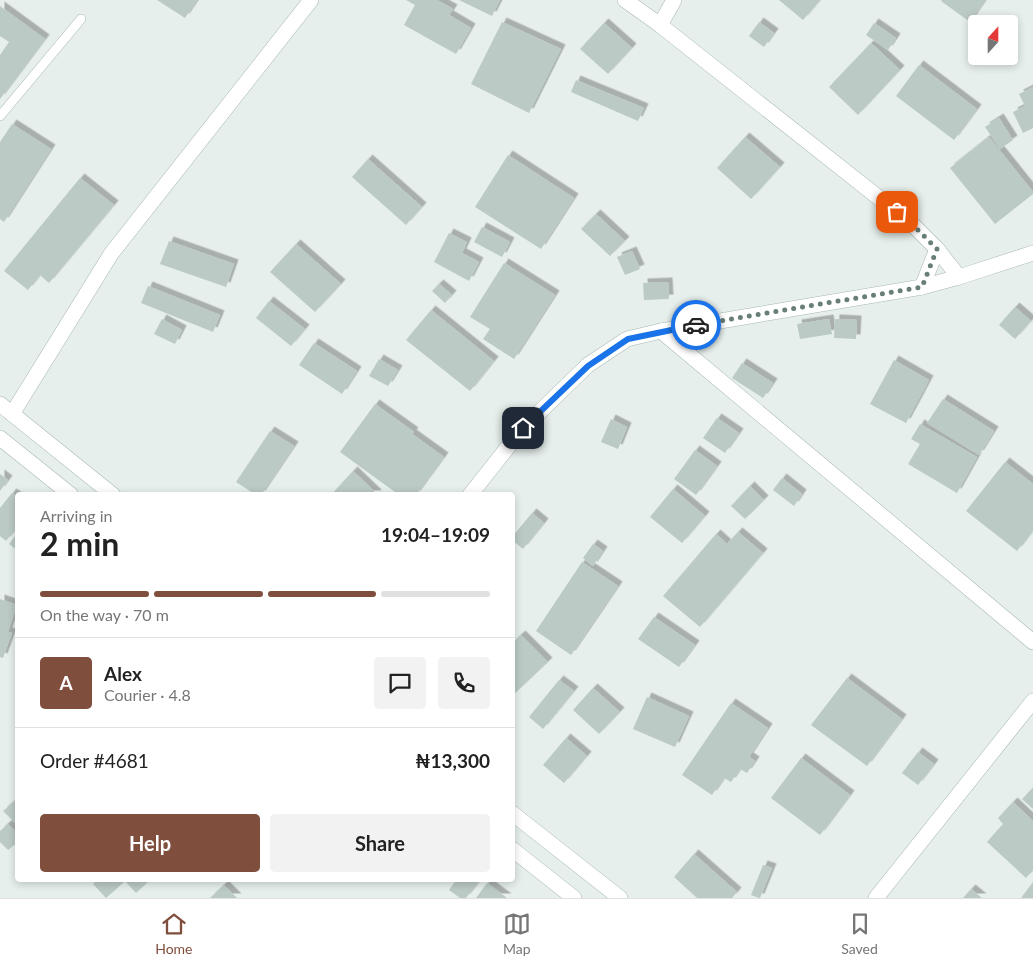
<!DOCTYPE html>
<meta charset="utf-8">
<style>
:root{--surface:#fff;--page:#f2f2f2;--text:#222;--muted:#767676;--line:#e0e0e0;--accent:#804e3d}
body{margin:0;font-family:Lato,sans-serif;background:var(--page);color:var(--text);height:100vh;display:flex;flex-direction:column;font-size:19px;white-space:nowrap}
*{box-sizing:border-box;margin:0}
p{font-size:16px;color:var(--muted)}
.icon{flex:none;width:28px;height:28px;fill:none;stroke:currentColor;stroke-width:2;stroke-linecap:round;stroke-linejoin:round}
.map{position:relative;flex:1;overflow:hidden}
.sheet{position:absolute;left:15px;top:492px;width:500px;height:390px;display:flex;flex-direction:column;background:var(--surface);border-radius:5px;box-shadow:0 2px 8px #0003}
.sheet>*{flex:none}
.needle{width:32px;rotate:21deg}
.fabs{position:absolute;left:968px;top:15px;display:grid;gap:10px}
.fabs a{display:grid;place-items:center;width:50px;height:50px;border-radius:5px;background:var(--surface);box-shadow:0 2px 8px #0003;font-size:25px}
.pin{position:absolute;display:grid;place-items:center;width:42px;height:42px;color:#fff;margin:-21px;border-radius:10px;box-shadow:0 2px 8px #0006}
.courier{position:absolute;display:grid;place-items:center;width:50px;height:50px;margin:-25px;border:4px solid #1a73e8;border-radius:50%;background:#fff;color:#222;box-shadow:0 1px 6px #0007}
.head em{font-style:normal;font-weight:700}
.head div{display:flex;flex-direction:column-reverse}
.head{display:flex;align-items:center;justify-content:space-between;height:85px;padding:0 25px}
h1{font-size:32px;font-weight:700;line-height:38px}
.bar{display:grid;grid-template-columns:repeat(4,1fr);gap:8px 5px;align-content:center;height:60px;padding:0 25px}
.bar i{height:6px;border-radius:4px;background:var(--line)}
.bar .active{background:var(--accent)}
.bar p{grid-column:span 4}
.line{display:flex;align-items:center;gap:12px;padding:0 25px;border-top:1px solid var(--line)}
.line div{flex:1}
.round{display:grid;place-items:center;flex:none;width:52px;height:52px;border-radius:5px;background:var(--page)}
.button{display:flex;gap:10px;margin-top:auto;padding:10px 25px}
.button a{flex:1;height:58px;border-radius:5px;background:var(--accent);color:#fff;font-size:20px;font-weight:700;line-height:58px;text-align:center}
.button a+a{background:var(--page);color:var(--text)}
.tab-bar{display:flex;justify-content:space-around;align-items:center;height:70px;border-top:1px solid var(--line);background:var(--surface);font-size:14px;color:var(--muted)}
.tab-bar a{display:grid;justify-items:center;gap:2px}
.tab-bar .active{color:var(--accent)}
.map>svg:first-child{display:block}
</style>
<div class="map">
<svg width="1033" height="898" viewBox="0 0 1033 898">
<defs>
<filter id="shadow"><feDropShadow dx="4.5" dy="-4.5" stdDeviation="0" flood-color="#0004"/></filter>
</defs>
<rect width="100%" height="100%" fill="#e6efeb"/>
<g fill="#bbcac4" filter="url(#shadow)">
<polygon points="157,0 197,0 185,18"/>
<polygon points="406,0 437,0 453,9 449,15 471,28 456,54 404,25 415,5"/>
<polygon points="459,0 500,0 492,16"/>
<polygon points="779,0 820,0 803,20"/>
<polygon points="942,0 985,0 970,22 941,1"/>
<polygon points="0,6 45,39 0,99 0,55 9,42 0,36"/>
<polygon points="502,22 561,49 529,113 471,84"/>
<polygon points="759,22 774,33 764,47 749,36"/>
<polygon points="604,23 632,48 608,74 580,49"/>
<polygon points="874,23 896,38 888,50 866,35"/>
<polygon points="871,43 900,70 858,115 829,87"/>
<polygon points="919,65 977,109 954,140 896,96"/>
<polygon points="576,80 644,108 638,121 571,92"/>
<polygon points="1033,87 1033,128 1023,133 1013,112 1025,106 1019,94"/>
<polygon points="999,118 1013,140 1000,149 985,127"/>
<polygon points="12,124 51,149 4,222 0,219 0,142"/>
<polygon points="745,137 780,167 751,199 717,168"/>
<polygon points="989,137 1033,192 1033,194 995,224 950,168"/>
<polygon points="508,155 574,198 541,249 475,207"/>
<polygon points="368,159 422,207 406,225 352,177"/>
<polygon points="80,178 114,205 49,283 40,275 28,290 4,271"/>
<polygon points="596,214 625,241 610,256 581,229"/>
<polygon points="482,227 510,242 502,257 474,242"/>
<polygon points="449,233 467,242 462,253 479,262 469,281 434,262"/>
<polygon points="169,241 234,264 226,287 160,264"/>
<polygon points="296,244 341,284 315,312 270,272"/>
<polygon points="632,251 640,269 625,275 617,257"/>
<polygon points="504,263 555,295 514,359 483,339 490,329 470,317"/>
<polygon points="668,282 669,299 644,300 643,283"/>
<polygon points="439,284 452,295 445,303 432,291"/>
<polygon points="148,286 220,315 213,332 141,303"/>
<polygon points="269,301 305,329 291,346 256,318"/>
<polygon points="1015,307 1031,321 1015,339 999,325"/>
<polygon points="431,310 494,361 470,391 406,340"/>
<polygon points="162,319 182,330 175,344 154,334"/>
<polygon points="829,319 832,334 800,339 797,324"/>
<polygon points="835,319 857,320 856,339 834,338"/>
<polygon points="314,343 357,371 342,394 299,365"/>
<polygon points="379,359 398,370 388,386 369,376"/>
<polygon points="894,360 929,380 906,423 870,404"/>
<polygon points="742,363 773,383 763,398 732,378"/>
<polygon points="943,399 994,431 979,455 927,423"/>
<polygon points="375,404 414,432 412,434 444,457 416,495 399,495 340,452"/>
<polygon points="717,418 739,433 725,453 703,438"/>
<polygon points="611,419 627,427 618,449 601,442"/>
<polygon points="920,424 977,457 957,493 908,464 920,444 911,439"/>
<polygon points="270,431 294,446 261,495 256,495 236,482"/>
<polygon points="695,450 717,466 696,495 674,479"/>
<polygon points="1005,462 1033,484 1033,530 1017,551 966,511"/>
<polygon points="353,471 377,494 376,495 331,495"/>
<polygon points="0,474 8,480 0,491"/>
<polygon points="782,478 802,494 794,506 773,490"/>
<polygon points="750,486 764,500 745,519 731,506"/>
<polygon points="673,489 705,516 682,543 650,517"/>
<polygon points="12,493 18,497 18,526 6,541 0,536 0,508"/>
<polygon points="532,513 544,523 523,549 512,540 512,537"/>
<polygon points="18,532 18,551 9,544"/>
<polygon points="738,532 763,553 700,627 663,596 716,534 727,544"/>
<polygon points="593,544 603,551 593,566 583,558"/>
<polygon points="582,562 618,586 571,655 536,631"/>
<polygon points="0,599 17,605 8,632 12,633 3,658 0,657"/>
<polygon points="654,617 695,645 679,667 638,639"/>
<polygon points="521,635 548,662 512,696 512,643"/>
<polygon points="847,678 902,719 867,766 811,725"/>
<polygon points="559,680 574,691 543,729 529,717"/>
<polygon points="593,688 620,712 599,734 573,710"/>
<polygon points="647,697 689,716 675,747 633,729"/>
<polygon points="731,703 768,728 749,757 755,761 747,773 740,769 731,782 724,778 712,795 682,775"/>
<polygon points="566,738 587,756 564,783 543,765"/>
<polygon points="918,752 934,764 918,785 902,773"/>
<polygon points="801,758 850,795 820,835 771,798"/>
<polygon points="1033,788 1033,809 1022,799"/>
<polygon points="18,798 18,826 3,811"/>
<polygon points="1013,802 1033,821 1033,870 1026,878 987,842 1003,824 998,818"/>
<polygon points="8,824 18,834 18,842 8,850 0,842 0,831"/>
<polygon points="694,854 737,892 732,898 697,898 674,877"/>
<polygon points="763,865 772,868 760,898 759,898 751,895"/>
<polygon points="97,880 150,880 136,893 125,881 106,898 93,884"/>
<polygon points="456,880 480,880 466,898 460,898 449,890"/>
<polygon points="1033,882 1033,898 1021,898"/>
<polygon points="487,883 507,898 476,898"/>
<polygon points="224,885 237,898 210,898"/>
<polygon points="971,889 982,898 963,898"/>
</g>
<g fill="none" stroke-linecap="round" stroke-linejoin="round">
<g stroke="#a8b8b2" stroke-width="10">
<polyline id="service" points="0,116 81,19"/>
</g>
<g stroke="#a8b8b2" stroke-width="16">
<g id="minor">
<polyline points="625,0 660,25 912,224 937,249 959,277"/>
<polyline points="660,25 674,0"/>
<polyline points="922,287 937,249"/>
<polyline points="661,331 1033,642"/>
<polyline points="12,414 111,254 311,0"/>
<polyline points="470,495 523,428 588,365 627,339 661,331 922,287 959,277 1033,253"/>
<polyline points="876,898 1033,701"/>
</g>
</g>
<g stroke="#a8b8b2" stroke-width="16">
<g id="tertiary">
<polyline points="0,404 113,495"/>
<polyline points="0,438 71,495"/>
<polyline points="512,813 620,898"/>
<polyline points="512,849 574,898"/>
</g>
</g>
<use href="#service" stroke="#fff" stroke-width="9"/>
<use href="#minor" stroke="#fff" stroke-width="15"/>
<use href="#tertiary" stroke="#fff" stroke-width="15"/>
</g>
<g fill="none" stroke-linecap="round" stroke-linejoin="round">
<polyline stroke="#687f78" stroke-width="5" stroke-dasharray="0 9" points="696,325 922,287 937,249 912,224 897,212"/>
<polyline stroke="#1a73e8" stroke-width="6" points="523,428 588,366 628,339 696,325"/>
</g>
</svg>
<div class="fabs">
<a><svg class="needle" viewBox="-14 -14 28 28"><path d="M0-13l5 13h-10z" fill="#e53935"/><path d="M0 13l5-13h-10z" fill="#767676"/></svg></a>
</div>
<div class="pin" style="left:897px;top:212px;background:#ea580c"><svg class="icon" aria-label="bag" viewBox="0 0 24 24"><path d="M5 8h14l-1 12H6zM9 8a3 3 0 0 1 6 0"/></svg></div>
<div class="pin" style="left:523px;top:428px;background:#1f2937"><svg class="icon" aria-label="home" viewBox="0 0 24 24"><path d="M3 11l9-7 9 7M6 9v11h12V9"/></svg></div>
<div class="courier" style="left:696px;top:325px"><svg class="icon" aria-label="car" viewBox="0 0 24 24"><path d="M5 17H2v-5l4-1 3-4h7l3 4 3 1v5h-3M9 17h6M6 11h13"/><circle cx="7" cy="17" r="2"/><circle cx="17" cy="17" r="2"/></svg></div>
<section class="sheet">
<div class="head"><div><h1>2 min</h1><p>Arriving in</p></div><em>19:04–19:09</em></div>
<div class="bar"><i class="active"></i><i class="active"></i><i class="active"></i><i></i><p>On the way · 70 m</p></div>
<div class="line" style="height:90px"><b class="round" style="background:var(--accent);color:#fff">A</b><div><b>Alex</b><p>Courier · 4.8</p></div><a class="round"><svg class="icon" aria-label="chat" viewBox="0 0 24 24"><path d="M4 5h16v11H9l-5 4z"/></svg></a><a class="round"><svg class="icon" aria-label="phone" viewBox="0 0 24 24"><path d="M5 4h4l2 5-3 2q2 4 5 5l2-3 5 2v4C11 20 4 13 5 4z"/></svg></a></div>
<div class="line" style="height:65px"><div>Order #4681</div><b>₦13,300</b></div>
<div class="button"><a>Help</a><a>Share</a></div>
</section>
</div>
<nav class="tab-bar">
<a class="active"><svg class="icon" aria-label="home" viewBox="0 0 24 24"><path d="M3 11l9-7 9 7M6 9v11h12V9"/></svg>Home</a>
<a><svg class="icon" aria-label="map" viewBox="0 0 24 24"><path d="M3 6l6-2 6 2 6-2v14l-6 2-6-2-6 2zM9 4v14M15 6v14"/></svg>Map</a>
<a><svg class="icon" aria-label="saved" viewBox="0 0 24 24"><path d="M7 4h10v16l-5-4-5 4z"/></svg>Saved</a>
</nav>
